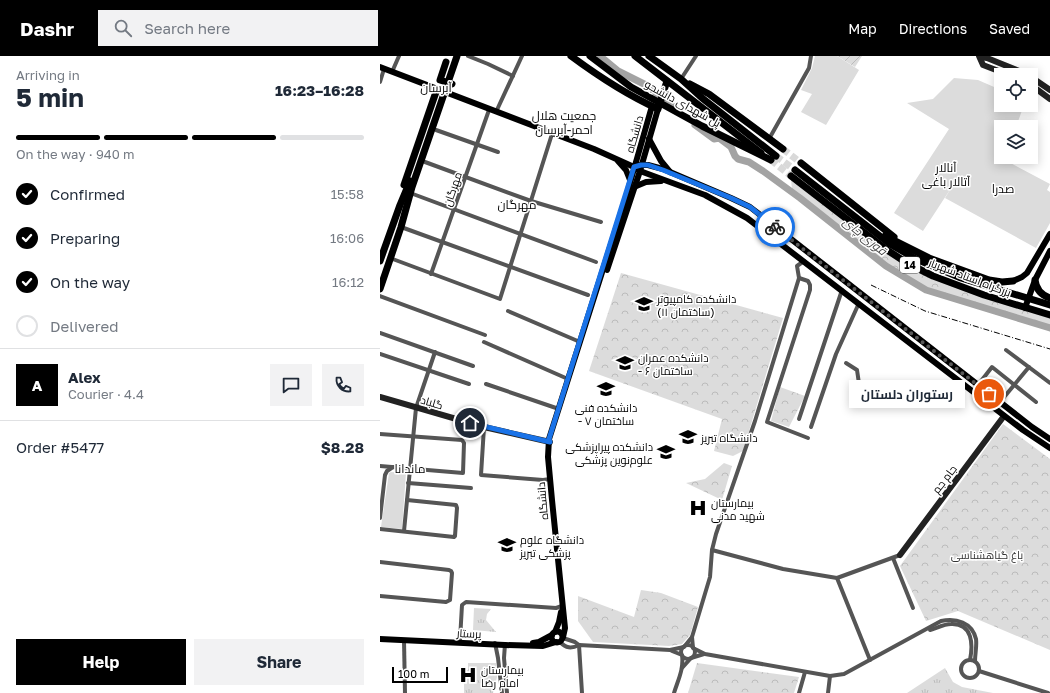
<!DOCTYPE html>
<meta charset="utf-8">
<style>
:root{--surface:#fff;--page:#f2f2f3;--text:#1f2937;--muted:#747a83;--line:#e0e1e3;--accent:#000}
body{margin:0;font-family:"Golos Text",Cairo,sans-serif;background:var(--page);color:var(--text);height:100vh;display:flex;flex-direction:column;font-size:15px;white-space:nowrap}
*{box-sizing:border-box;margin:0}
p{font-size:13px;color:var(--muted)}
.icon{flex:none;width:22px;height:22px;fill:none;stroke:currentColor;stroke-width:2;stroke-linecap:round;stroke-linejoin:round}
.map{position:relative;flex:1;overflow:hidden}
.details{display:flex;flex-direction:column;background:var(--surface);width:380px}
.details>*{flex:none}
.fabs{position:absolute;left:614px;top:12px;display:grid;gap:8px}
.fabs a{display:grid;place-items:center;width:44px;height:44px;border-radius:0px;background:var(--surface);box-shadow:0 2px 10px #0003;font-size:20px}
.scale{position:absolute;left:12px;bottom:10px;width:56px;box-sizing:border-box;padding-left:4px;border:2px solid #000;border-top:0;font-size:11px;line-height:14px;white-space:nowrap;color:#000;-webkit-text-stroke:3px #fff;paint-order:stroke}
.pin{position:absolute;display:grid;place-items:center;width:34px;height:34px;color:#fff;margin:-17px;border:2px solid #fff;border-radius:50%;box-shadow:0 1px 4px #0007}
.courier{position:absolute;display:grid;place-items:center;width:40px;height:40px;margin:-20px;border:3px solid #1a73e8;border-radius:50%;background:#fff;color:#222;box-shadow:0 1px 5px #0007}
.bubble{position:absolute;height:28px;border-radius:0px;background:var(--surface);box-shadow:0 2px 10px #0003;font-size:13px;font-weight:700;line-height:28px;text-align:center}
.headline em{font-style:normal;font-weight:700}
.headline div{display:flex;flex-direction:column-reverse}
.headline{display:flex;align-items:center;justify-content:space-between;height:68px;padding:0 16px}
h1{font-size:26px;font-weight:700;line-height:30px}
.bar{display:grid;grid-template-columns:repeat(4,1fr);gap:6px 4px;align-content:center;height:48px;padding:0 16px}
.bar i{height:5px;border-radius:3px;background:var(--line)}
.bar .active{background:var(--accent)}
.bar p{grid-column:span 4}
.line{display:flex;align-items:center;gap:10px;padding:0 16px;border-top:1px solid var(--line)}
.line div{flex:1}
.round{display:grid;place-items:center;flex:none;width:42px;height:42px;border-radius:0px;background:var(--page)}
ol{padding:0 16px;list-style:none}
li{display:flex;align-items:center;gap:12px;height:44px}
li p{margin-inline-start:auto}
li .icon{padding:4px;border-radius:50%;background:var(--accent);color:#fff;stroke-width:4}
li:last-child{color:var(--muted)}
li i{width:22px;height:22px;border:2px solid var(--line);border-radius:50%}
.primary-button{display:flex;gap:8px;margin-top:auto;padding:8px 16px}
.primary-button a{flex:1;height:46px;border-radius:0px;background:var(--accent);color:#fff;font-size:16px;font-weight:700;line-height:46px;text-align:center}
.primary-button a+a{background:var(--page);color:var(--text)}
header{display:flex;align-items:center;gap:24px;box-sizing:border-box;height:56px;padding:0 20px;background:var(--accent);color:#fff}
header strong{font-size:19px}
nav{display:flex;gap:22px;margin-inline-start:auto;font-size:14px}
.search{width:280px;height:36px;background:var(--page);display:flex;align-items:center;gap:10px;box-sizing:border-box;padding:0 14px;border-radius:0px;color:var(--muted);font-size:15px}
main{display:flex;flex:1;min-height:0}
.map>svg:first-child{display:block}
</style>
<header>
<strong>Dashr</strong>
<div class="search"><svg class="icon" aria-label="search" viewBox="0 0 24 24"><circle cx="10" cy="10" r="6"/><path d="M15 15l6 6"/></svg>Search here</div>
<nav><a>Map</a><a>Directions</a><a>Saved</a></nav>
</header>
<main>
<section class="details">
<div class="headline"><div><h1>5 min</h1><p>Arriving in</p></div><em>16:23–16:28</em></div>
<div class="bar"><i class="active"></i><i class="active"></i><i class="active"></i><i></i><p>On the way · 940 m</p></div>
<ol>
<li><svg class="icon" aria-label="check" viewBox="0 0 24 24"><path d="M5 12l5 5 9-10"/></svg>Confirmed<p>15:58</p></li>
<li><svg class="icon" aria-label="check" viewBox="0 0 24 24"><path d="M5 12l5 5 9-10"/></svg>Preparing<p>16:06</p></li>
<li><svg class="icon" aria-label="check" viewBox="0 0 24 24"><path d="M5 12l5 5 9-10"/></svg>On the way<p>16:12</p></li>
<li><i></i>Delivered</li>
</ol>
<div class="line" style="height:72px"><b class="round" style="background:var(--accent);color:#fff">A</b><div><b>Alex</b><p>Courier · 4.4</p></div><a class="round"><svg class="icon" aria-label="chat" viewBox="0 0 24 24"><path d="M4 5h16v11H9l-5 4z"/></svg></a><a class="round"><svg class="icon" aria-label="phone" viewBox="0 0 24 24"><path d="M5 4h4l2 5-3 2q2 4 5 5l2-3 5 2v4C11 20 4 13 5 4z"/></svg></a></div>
<div class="line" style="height:52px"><div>Order #5477</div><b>$8.28</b></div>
<div class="primary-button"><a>Help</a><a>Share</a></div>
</section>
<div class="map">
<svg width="670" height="637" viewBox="0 0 670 637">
<defs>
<pattern id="grass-tufts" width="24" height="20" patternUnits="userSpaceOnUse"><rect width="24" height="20" fill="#dcdcdc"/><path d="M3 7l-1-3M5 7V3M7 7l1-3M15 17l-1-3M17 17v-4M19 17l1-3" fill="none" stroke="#bbb"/></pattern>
<pattern id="forest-crowns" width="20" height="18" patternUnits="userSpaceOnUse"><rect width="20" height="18" fill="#dcdcdc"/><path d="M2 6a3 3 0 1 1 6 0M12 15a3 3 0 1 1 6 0" fill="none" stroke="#bbb"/></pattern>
<pattern id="garden-furrows" width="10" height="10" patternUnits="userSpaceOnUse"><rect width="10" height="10" fill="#dcdcdc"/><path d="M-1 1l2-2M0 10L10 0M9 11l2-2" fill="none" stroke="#bbb"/></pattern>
</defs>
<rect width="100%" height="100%" fill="#fff"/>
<g fill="url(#grass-tufts)">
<polygon points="94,552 111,553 107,558 106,564 116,576 93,574"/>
<polygon points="88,607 116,607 117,621 113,637 84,637 84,614 88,614"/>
<polygon points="565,612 573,626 582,631 613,637 527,637"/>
</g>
<g fill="url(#forest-crowns)">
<polygon points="411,124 419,129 515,203 670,261 670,270 543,230 508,210 412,133"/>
<polygon points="241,217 403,262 363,395 353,400 334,395 342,363 209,315"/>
<polygon points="400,331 425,340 409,371 391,365"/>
<polygon points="623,368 670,403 670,594 578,555 546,565 520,510"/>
<polygon points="344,407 352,410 342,444 306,427 325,423"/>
<polygon points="261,534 281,537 318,551 310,579 302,588 289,590 213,586 198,565 198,540 254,561"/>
<polygon points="317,607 419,621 414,637 308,637"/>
</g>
<g fill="#dcdcdc">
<polygon points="435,0 457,0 479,14 446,69 421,56 432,38 421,34 432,12"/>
<polygon points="574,22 598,24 621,34 621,49 644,49 636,71 621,71 621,101 624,101 623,103 670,128 667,134 670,136 670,167 656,192 565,142 575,126 543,175 514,157 569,73 527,47 553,43"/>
<polygon points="11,416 26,417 22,473 1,471 9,417"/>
</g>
<polygon fill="url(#garden-furrows)" points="457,0 482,0 475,11"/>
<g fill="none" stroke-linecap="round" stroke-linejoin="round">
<g stroke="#a3a3a3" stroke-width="7">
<polyline points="220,0 238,15 268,30 296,53"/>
<polyline points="315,69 334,83 339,82 351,91 355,100 358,103 369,106 383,115 420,142 506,210 546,234 670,272"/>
</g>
<g stroke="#d9d9d9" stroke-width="7" stroke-dasharray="7 3.5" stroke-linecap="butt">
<polyline points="403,93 421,107"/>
<polyline points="396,100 415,114"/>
<polyline points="391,104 411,120"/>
</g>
<g stroke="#555" stroke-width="4">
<polyline points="88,0 108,8 133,20"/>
<polyline points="12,16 19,0"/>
<polyline points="301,23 316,0"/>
<polyline points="0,26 4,13"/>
<polyline points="116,56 142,0"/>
<polyline points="56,74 118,96"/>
<polyline points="389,83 429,12 431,0"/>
<polyline points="45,106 151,145 221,166"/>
<polyline points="33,138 216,206"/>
<polyline points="21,171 208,239"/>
<polyline points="10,202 120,243 172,78"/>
<path d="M424 205 417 210 419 222 375 365 336 478 332 494 330 521 312 581 313 592 325 598 450 620 464 618 561 565C576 562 592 566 596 583 597 590 595 598 595 605"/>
<polyline points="51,218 109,54"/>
<polyline points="419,222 428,225 430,229 430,234 387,366 428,382"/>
<polyline points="0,240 105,279"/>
<polyline points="128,255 200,286"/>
<polyline points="0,277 93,310"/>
<polyline points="104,286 188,323"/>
<polyline points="626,294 670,327"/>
<polyline points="0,298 89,328"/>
<polyline points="466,307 477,314 481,341"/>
<polyline points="106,328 179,353"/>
<polyline points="598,329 612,311 656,346"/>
<polyline points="620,346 649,311"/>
<polyline points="419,363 462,234"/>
<polyline points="104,371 101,419 163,424 170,423"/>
<polyline points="431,371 456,298 479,247"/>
<polyline points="0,378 82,384 84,387 83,417 0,410"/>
<polyline points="28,427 91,432"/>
<polyline points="0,462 5,419 7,415 13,411"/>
<polyline points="0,473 74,481 75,480 77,452 76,449 27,444"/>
<polyline points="24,475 36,352 55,296"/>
<polyline points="332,494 403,513 457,522 490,604"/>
<polyline points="513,502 533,552"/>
<polyline points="0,506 69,514 71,515 72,517 70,544 66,546 0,540"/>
<polyline points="457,522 520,499"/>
<path d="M550 574C557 572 564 568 571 568 593 567 593 589 590 604"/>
<polyline points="183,582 195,586 199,589"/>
<polyline points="24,584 25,637"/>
<polyline points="80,584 82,549 86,546 176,552 182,550"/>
<path d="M180 586C186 592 191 593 199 589L290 594 304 591 312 581"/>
<polyline points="115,587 118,602 122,637"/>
<polyline points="125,588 124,602 127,637"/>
<polyline points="199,589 202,637"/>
<circle cx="308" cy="596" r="7"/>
<path d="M292 595 302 599C304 613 298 624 294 637"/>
<circle cx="590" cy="613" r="9"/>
<polyline points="302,612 311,602 324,598"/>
<polyline points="599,615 668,637"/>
<polyline points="419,637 425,616"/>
<polyline points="448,637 450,620"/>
</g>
<g stroke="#222" stroke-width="6">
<polyline points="599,0 603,9 629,19"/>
<polyline points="600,1 607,2 649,19"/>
<polyline points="651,21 670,34"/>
<polyline points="651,29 670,43"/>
<polyline points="0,341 104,371 170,386"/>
<polyline points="520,499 624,360"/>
</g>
<g stroke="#000" stroke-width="6">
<polyline points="0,11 214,93 254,111 260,115 325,139 367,162 643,374 670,392"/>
<polyline points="269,83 281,105 290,116"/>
<polyline points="238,105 246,114 250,124"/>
<polyline points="254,111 261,109 268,109 283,113 351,142 370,151 652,371 670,383"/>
<polyline points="254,131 266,126 281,125"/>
<polyline points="227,214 260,115 278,53"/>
<polyline points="633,225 642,221 647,217 670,178"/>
<polyline points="645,252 655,224 670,195"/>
<circle cx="177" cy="581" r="5.5"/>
<polyline points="175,576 179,566 181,556"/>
<polyline points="183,581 185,572 172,444 168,401 169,383 246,141 272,50"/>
<polyline points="0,583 125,589 163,590 176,586"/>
<polyline points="153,587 159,586 172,579"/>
</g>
<g stroke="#000" stroke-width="7">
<path d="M191 0C218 20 247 39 278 53L287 25"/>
<polyline points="210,0 251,31 322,70 391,104"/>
<polyline points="255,0 381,97"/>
<polyline points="269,0 301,23 322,42 396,100"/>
<polyline points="66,6 60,24 72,28"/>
<polyline points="310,28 329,38 403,93"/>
<polyline points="421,107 514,181"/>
<polyline points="415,114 510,188 536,203 581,222 670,249"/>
<polyline points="411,120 507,194 527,207 553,220 604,239 670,259"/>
<polyline points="24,129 57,33"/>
<polyline points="505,180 549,202 609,224 622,226 633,225"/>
<polyline points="0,205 20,149 30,125"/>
<path d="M655 224C656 233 661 239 670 242"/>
<polyline points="0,233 21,171 32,131 77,0"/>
</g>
<polyline stroke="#000" stroke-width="1" stroke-dasharray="6 2 1 2" stroke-linecap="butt" points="491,229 545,255 670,293"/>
</g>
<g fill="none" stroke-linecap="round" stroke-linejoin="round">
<polyline stroke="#595959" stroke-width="4" stroke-dasharray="0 7.2" points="395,171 609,338"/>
<polyline stroke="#1a73e8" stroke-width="5" points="90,367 170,386 169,383 254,111 261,109 268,109 283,114 351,142 370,151 395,171"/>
</g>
<defs>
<g id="university-bare" transform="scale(1.38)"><path d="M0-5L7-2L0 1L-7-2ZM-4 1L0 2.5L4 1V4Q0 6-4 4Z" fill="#000" stroke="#fff" stroke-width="2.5" paint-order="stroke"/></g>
<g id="hospital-bare" transform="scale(1.38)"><path d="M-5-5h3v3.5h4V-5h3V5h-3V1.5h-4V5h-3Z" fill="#000" stroke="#fff" stroke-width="2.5" paint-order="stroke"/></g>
</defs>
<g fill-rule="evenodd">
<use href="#university-bare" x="264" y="248"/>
<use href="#university-bare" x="245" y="307"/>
<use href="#university-bare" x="226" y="333"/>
<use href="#university-bare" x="308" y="381"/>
<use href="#university-bare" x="286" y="396"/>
<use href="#hospital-bare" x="318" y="452"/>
<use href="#university-bare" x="127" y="489"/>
<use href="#hospital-bare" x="88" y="619"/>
</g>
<g text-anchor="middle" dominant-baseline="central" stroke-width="3" stroke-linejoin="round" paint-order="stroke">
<rect fill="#fff" stroke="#4c4c4c" stroke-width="1" x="520" y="201" width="20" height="16" rx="3"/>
<g font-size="10" font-weight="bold" fill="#000">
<text x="530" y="209">14</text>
</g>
<g font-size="11" fill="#000" stroke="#fff">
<text transform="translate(303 47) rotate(29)">پل شهدای دانشجو</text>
<text transform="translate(254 78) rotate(-74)">دانشگاه</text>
<text transform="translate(72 133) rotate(-71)">مهرگان</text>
<text transform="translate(590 221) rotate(21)">بزرگراه استاد شهریار</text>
<text transform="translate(52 346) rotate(16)">گلباد</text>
<text transform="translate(564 423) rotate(-53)">جام جم</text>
<text transform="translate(162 445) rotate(-95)">دانشگاه</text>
<text transform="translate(89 577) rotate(3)">پرستار</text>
</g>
<g font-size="11" fill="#000" stroke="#fff" text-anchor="start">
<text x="277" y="242">دانشکده کامپیوتر<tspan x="277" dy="13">(ساختمان ۱۱)</tspan></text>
<text x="258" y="301">دانشکده عمران<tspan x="258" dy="13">- ساختمان ۶</tspan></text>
<text x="226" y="351" text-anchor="middle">دانشکده فنی<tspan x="226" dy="13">- ساختمان ۷</tspan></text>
<text x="321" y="381">دانشگاه تبریز</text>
<text x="273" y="390" text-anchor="end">دانشکده پیراپزشکی<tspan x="273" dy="13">علوم‌نوین پزشکی</tspan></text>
<text x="331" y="446">بیمارستان<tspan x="331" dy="13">شهید مدنی</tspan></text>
<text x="140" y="483">دانشگاه علوم<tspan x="140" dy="13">پزشکی تبریز</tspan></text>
<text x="101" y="613">بیمارستان<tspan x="101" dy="13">امام رضا</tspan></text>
</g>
<g font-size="11" fill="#333" stroke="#fff">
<text x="607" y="498">باغ گیاهشناسی</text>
</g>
<g font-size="12" fill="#000" stroke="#fff">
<text x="56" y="31">آبرسان</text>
<text x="184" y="59">جمعیت هلال<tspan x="184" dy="14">احمر-آبرسان</tspan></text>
<text x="566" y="111">آنالار<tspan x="566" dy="14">آتالار باغی</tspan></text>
<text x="623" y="132">صدرا</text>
<text x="137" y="148">مهرگان</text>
<text x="30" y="412">ماندانا</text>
</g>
<g font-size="12" font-style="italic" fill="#444" stroke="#fff">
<text transform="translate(485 180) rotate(39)">قوری چای</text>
</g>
</g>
</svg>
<div class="fabs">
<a><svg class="icon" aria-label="locate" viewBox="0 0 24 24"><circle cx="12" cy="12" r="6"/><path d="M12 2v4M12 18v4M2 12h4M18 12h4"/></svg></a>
<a><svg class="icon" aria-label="layers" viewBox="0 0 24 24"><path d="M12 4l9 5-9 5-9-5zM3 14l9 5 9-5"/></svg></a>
</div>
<div class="scale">100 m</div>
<div class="pin" style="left:609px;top:338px;background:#ea580c"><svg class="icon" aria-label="bag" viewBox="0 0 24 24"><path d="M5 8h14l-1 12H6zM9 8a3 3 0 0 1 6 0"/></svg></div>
<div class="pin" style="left:90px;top:367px;background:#1f2937"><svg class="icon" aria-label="home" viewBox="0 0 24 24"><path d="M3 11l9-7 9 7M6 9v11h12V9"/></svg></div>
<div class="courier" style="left:395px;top:171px"><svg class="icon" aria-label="bike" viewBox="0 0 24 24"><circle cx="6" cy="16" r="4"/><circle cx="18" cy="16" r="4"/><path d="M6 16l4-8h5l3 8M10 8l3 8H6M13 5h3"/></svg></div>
<div class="bubble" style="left:469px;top:324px;width:116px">رستوران دلستان</div>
</div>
</main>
